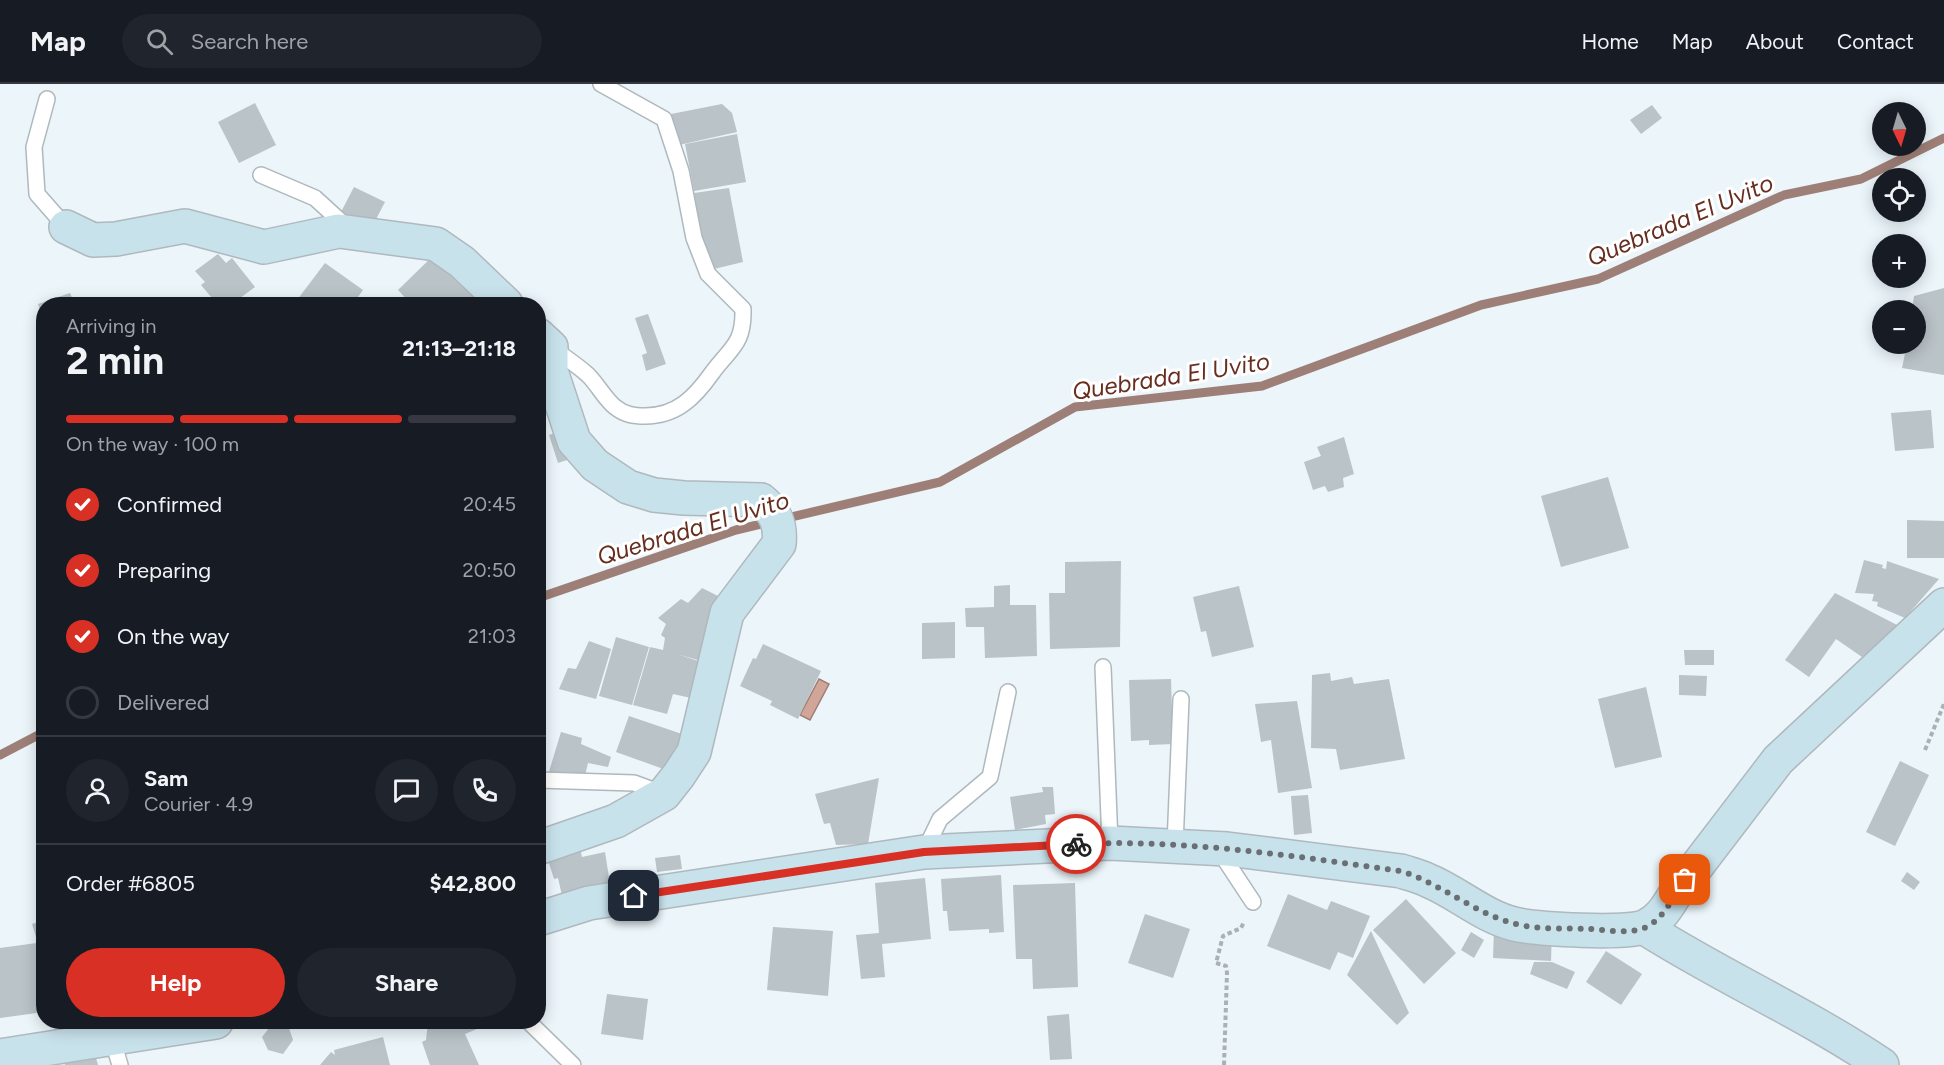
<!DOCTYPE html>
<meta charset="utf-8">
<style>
:root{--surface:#171b24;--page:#20242c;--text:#f1f3f6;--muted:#9ea1a6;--line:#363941;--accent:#d93025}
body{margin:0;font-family:Figtree,sans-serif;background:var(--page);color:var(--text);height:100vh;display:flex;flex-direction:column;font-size:22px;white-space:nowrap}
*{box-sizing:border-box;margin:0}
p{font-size:20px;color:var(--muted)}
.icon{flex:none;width:33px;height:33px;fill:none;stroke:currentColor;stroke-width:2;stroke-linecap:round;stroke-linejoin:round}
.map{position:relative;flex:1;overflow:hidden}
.sheet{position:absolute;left:36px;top:213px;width:510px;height:732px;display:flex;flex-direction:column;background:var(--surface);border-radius:24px;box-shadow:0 3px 15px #0003}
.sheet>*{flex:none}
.needle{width:39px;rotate:175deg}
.tools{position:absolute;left:1872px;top:18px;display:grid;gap:12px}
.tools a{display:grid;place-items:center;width:54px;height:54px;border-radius:50%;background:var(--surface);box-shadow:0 3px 15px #0003;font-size:30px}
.pin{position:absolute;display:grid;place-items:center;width:51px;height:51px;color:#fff;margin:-26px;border-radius:12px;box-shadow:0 3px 9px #0006}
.courier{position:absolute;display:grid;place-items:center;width:60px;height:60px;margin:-30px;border:4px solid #d93025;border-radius:50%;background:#fff;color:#222;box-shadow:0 2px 8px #0007}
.overview em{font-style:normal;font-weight:700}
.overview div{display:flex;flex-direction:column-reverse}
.overview{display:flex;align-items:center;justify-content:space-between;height:102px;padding:0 30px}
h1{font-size:39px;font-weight:700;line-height:45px}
.bar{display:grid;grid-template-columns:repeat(4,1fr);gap:9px 6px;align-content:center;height:72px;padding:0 30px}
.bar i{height:8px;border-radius:4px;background:var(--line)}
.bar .active{background:var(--accent)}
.bar p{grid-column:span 4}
.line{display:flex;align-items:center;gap:15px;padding:0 30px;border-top:2px solid var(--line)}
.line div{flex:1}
.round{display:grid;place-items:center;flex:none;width:63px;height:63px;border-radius:32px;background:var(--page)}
ol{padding:0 30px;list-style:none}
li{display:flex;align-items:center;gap:18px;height:66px}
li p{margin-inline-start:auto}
li .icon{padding:6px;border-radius:50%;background:var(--accent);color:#fff;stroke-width:4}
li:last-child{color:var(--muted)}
li i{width:33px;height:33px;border:3px solid var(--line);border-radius:50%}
.cta{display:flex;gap:12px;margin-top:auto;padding:12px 30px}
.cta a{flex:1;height:69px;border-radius:36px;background:var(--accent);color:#fff;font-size:24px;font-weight:700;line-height:69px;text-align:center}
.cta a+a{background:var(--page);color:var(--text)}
header{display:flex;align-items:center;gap:36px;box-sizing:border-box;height:84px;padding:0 30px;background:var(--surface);border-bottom:2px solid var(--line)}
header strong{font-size:28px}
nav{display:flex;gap:33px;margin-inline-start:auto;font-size:21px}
.search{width:420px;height:54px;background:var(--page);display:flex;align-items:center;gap:15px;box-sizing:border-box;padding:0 21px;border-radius:33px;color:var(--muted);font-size:22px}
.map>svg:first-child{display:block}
</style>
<header>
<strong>Map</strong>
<div class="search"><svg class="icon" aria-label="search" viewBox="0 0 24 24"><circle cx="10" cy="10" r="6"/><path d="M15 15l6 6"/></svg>Search here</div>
<nav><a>Home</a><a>Map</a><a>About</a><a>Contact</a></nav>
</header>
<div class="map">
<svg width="1944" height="981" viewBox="0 0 1944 981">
<rect width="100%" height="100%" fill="#ebf5fa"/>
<polygon fill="#d2a599" stroke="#9e7f77" stroke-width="1.5" points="819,595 829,600 810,636 800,631"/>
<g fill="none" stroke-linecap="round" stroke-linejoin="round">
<g stroke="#9e7f77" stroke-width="9">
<polyline points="538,514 736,446 940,398 1075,323 1262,302 1481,221 1598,195 1784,111 1861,95 1944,54"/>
<polyline points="0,671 44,648"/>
</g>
</g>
<g fill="#b9c3c8">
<polygon points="255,19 276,61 239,79 218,38"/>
<polygon points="722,20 732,29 737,48 679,61 671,30"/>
<polygon points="1652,21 1662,34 1641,50 1630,36"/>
<polygon points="737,50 746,98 694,107 685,60"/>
<polygon points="354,103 385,118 372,143 341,128"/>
<polygon points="729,104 743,178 714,185 703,158 694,109"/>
<polygon points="438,167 476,214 469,220 411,220 398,206"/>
<polygon points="218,170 226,179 232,174 255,203 232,220 217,220 201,201 205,198 195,187"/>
<polygon points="325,179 363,206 353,220 294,220"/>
<polygon points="1944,204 1944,291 1902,284 1907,260 1916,260 1916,226 1912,226 1914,212"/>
<polygon points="70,209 75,220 44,220 43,234 38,220"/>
<polygon points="648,230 666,280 646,287 642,271 647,269 635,234"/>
<polygon points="1931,326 1934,364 1895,367 1891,329"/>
<polygon points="564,346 573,374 558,379 549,351"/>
<polygon points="1344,353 1354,390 1343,394 1344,403 1328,408 1325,402 1313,406 1304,378 1321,372 1317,363"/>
<polygon points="1608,393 1629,464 1561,483 1541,412"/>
<polygon points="1907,436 1944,437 1944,474 1907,474"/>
<polygon points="1864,476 1883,481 1882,484 1886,485 1887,477 1939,495 1905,534 1877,522 1878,518 1872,517 1874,510 1855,509"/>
<polygon points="1121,477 1120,563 1050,565 1049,509 1065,509 1065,478"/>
<polygon points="1010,501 1010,521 1036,521 1037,572 985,574 984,543 966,543 965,524 994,523 994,502"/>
<polygon points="1239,502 1254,563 1212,573 1206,547 1201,548 1193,513"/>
<polygon points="702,504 724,515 701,577 677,570 701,578 691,614 673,610 667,630 633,621 650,563 663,566 665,554 661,551 666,540 658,534 681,515 688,519"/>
<polygon points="1835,509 1899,542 1862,573 1836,555 1809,593 1785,576"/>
<polygon points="955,538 955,574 922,575 922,539"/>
<polygon points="616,553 649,563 632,621 599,612"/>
<polygon points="589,557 611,565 596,615 559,605 568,584 576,585"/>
<polygon points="763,560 821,587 798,635 770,621 772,617 740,602 753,574 756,575"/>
<polygon points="1684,566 1714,566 1714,581 1685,581"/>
<polygon points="1330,589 1331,597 1352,593 1354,600 1389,595 1405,675 1340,686 1336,665 1311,664 1312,591"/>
<polygon points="1679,591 1707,592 1706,612 1679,611"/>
<polygon points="1171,595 1173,660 1149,661 1149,656 1131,657 1129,596"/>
<polygon points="1646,603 1662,673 1615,684 1598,615"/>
<polygon points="1297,617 1312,704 1278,709 1271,656 1261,658 1255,620"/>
<polygon points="629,632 682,650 669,687 616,668"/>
<polygon points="561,648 582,654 581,660 611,673 608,683 588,679 584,696 548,691"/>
<polygon points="1900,677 1929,691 1895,762 1866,748"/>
<polygon points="879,694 868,760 836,761 830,739 824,740 815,710"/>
<polygon points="1042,703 1053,703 1055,730 1045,731 1046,740 1015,746 1010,713 1043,708"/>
<polygon points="1308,711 1312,749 1294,751 1291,712"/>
<polygon points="579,760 582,773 605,768 610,800 563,816 558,794 554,795 547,773"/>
<polygon points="680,771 682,785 657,788 655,774"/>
<polygon points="1907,788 1920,798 1914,806 1901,797"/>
<polygon points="1001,791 1004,848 989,849 989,845 949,847 947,827 943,827 941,795"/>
<polygon points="925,794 931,855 882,860 885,893 861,895 856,851 879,849 875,799"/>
<polygon points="1075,799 1078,903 1033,905 1032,875 1016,875 1013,801"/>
<polygon points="1288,810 1327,826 1331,817 1370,832 1353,874 1338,868 1330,886 1267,862"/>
<polygon points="1406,815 1456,869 1424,900 1373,846"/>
<polygon points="1145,830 1190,845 1173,894 1128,879"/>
<polygon points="44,836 44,851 36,853 32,840"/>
<polygon points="773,843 833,847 828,912 767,906"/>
<polygon points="1494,844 1552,846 1551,877 1493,874"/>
<polygon points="1371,847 1409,929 1397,941 1347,891"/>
<polygon points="1471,848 1484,856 1474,874 1461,866"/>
<polygon points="44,858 44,928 0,934 0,864"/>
<polygon points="1606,867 1642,890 1621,921 1586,898"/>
<polygon points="1534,878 1552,878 1575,888 1567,905 1530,890"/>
<polygon points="607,910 648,915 643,956 601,950"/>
<polygon points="1069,930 1072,975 1050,976 1047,932"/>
<polygon points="428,938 474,938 477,945 465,950 479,981 430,981 422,958 426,956"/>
<polygon points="273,939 288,941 293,956 283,970 268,966 262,953"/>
<polygon points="383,953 390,981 320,981 331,968 335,971 334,966"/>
<polygon points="94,967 98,981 65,981 64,976"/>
</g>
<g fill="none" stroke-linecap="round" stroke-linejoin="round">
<g stroke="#afb9bd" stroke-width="18">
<g id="lane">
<polyline points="47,15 34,63 37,110 66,143"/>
<polyline points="261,91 315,114 349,145"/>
<path d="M551 263C563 272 577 281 588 291 598 301 605 315 615 323 625 331 634 332 645 332 677 332 695 313 712 289 730 264 744 261 743 225L708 190 694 154 681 87 664 35 601 0"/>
<polyline points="1103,583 1110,759"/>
<polyline points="538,696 634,699 661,709"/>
<polyline points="1175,761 1181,615"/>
<polyline points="1218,765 1253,818"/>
<polyline points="924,768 940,735 990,693 1008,608"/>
<polyline points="529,938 573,981"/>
<polyline points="112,954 120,981"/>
</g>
</g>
<g stroke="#afb9bd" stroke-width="36">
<g id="secondary">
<polyline points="66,143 93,156 116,155 185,142 264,163 339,147 436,160 462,178 506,220"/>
<path d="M538 251 551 263V287L574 357 595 381 628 403 654 411 684 414 761 416C776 428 781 441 779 460L727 529 694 668 679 691 664 710 616 737 538 764"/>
<path d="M538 835 589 819 924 768 1110 759 1227 765 1401 787C1410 790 1419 792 1427 796 1457 808 1482 832 1514 840 1534 845 1630 851 1646 842 1660 835 1666 825 1674 812L1778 676 1944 521"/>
<path d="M1645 844C1722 893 1807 930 1882 981"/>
<polyline points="0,972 216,938"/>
</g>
</g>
<g stroke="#a9b1b5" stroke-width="4" stroke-dasharray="4.5 3" stroke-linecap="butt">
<polyline points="1925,666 1944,620"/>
<polyline points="1224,981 1227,889 1226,882 1216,879 1223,852 1241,844 1244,838"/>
</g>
<use href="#lane" stroke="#fff" stroke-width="15"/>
<use href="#secondary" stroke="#c8e2ec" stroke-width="33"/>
</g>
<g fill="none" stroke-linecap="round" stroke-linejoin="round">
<path stroke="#696f72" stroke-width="6" stroke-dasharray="0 10.8" d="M1076 760C1184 755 1294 772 1401 787 1441 800 1473 828 1512 839 1536 846 1565 844 1590 845 1607 846 1628 850 1644 844 1664 836 1673 812 1685 796"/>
<polyline stroke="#d93025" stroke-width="8" points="634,812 924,768 1076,760"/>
</g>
<g text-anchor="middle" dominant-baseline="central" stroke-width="6" stroke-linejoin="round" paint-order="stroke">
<g font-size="24" font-style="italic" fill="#672e1f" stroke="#fff">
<text transform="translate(1680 136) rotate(-23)">Quebrada El Uvito</text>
<text transform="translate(1171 292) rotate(-9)">Quebrada El Uvito</text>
<text transform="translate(693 444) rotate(-17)">Quebrada El Uvito</text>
</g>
</g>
</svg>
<div class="tools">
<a><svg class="needle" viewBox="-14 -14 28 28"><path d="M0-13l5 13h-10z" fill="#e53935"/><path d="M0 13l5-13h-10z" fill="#9ea1a6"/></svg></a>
<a><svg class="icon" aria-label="locate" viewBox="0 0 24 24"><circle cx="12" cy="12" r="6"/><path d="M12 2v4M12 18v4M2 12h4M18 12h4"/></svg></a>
<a>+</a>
<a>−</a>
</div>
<div class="pin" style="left:1685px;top:796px;background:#ea580c"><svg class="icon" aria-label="bag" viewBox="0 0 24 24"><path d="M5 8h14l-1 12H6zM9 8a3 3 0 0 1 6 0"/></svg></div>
<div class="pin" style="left:634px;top:812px;background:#1f2937"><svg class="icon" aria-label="home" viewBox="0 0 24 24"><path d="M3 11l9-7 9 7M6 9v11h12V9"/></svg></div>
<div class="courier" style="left:1076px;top:760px"><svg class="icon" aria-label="bike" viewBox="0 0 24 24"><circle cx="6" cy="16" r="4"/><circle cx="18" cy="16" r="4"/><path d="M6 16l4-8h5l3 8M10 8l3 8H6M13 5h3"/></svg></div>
<section class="sheet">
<div class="overview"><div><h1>2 min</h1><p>Arriving in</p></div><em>21:13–21:18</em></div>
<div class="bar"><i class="active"></i><i class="active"></i><i class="active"></i><i></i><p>On the way · 100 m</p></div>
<ol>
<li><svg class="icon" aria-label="check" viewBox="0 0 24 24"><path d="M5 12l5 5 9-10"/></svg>Confirmed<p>20:45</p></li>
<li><svg class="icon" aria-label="check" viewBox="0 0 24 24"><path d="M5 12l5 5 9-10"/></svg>Preparing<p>20:50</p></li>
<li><svg class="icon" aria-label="check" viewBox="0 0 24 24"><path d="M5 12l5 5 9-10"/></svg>On the way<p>21:03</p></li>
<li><i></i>Delivered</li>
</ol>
<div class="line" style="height:108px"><a class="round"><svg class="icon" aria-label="person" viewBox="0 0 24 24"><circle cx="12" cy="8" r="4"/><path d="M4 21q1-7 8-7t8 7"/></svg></a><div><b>Sam</b><p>Courier · 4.9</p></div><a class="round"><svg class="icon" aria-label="chat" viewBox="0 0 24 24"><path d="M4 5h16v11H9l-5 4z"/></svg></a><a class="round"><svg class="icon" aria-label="phone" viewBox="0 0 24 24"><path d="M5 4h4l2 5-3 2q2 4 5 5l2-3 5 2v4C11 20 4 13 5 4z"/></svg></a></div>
<div class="line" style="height:78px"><div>Order #6805</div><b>$42,800</b></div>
<div class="cta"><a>Help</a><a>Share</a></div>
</section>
</div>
